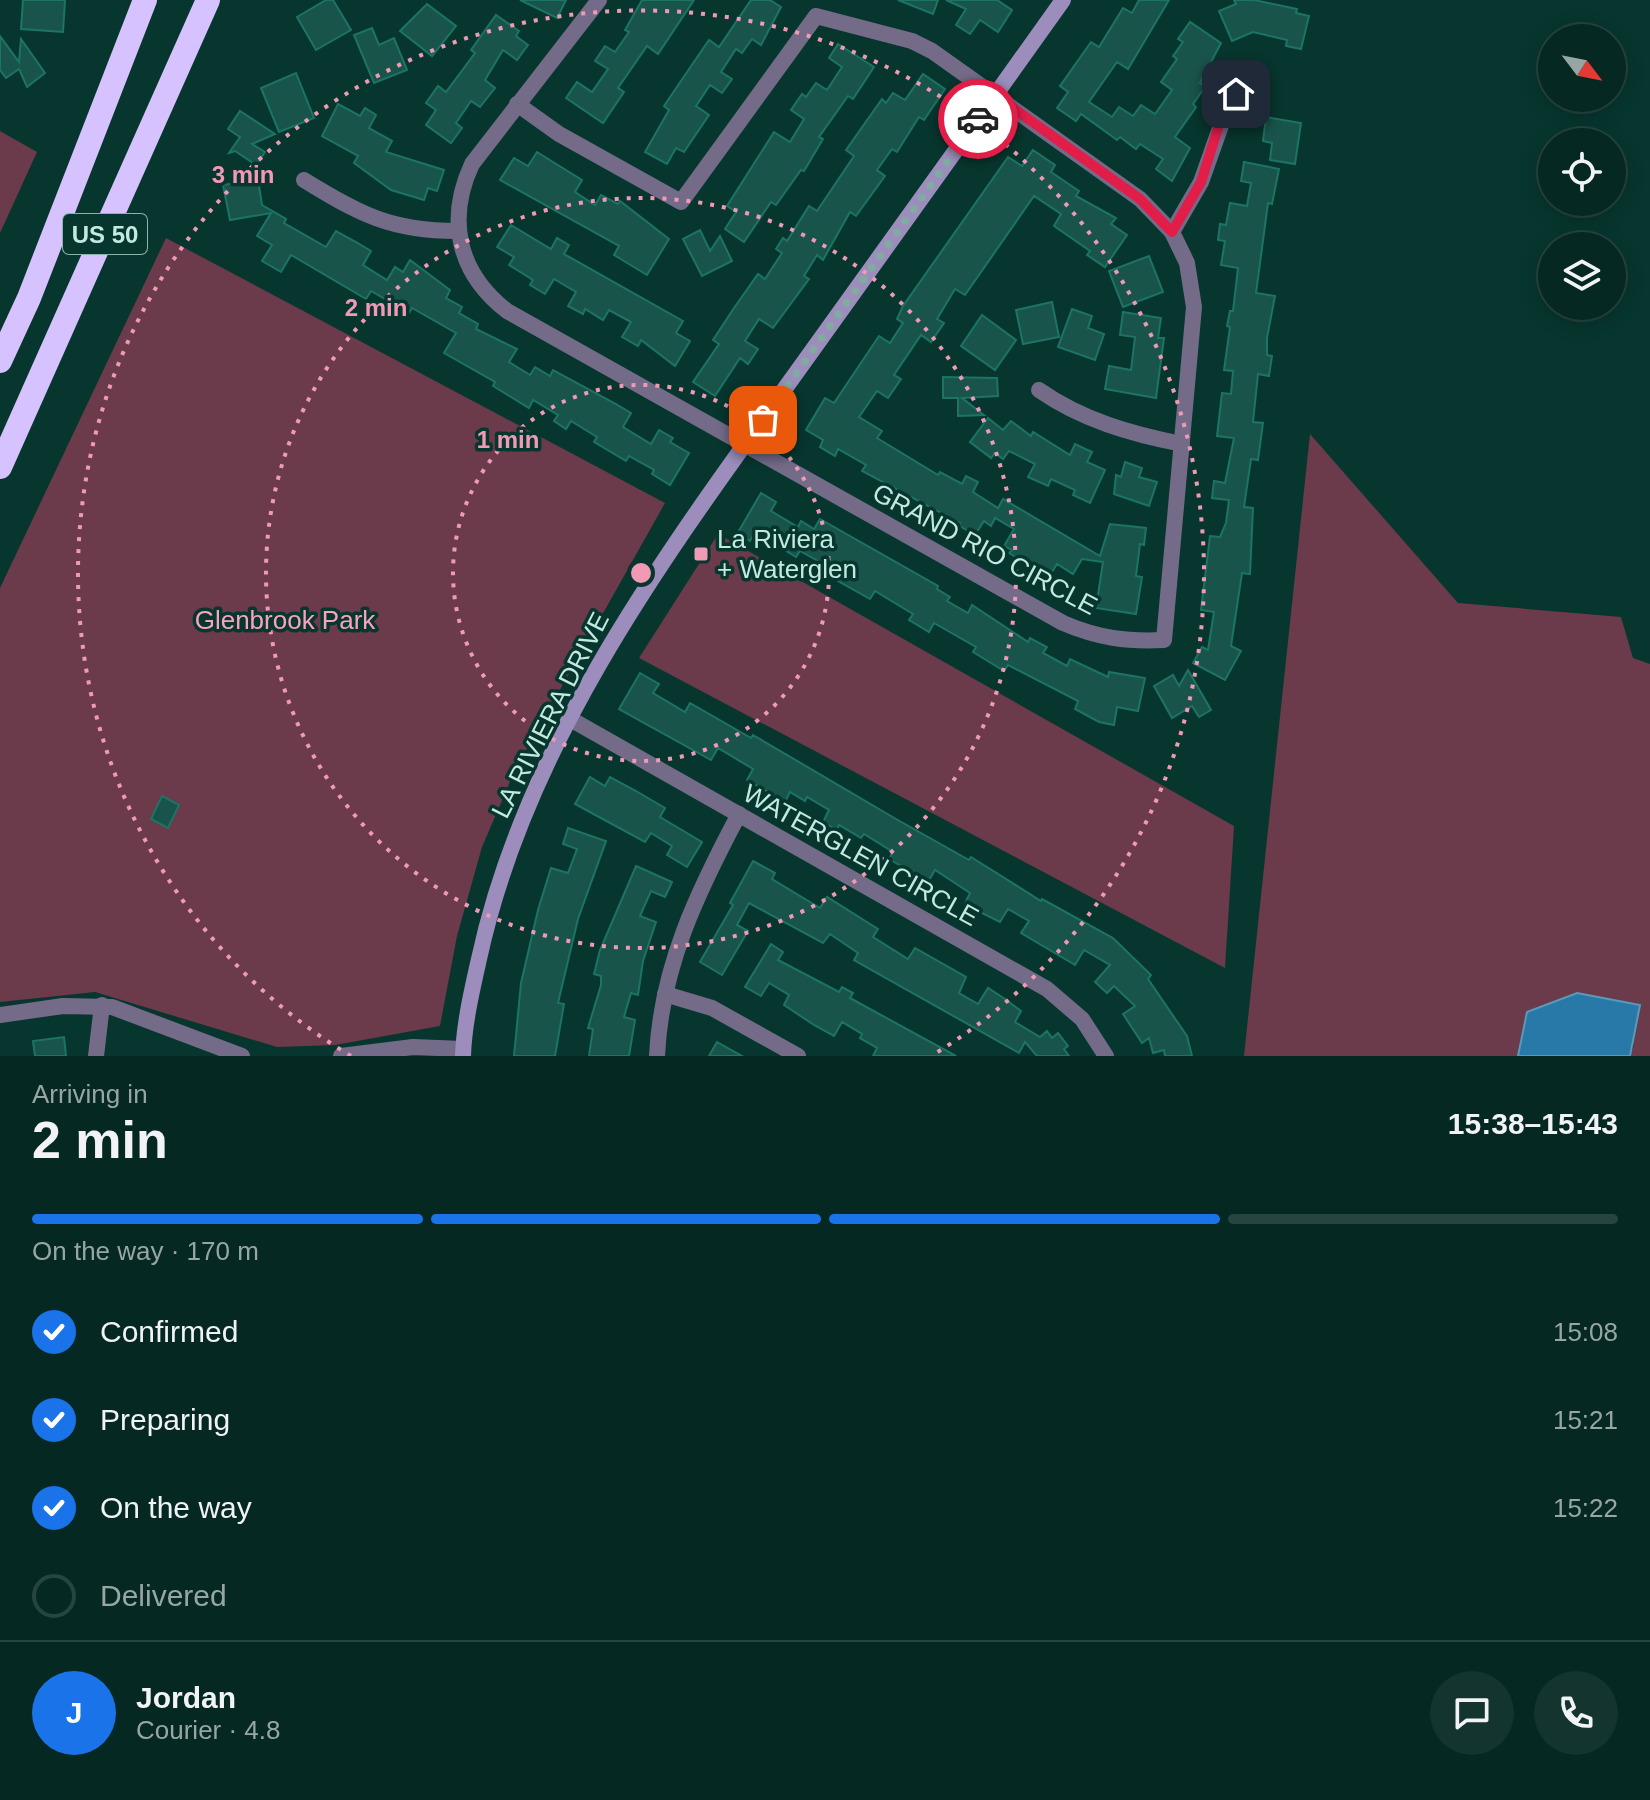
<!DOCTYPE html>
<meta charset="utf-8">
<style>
:root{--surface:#052822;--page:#13342f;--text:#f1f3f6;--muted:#97a6a5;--line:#264440;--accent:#1a73e8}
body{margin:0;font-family:Arial,sans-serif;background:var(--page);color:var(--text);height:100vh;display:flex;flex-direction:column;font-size:30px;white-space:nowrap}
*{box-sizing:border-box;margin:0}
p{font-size:26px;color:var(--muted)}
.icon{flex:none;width:44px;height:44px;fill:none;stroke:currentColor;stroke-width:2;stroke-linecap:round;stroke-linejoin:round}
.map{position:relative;height:1056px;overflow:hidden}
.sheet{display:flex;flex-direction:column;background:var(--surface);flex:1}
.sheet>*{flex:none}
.needle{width:52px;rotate:122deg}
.tools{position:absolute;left:1538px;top:24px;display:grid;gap:16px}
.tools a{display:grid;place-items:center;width:88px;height:88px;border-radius:50%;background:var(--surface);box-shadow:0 4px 20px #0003,0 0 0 2px var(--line);font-size:40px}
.pin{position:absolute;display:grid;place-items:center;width:68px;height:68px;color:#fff;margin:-34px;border-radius:16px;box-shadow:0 4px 12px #0006}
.courier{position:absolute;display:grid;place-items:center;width:80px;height:80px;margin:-40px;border:6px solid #e11d48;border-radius:50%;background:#fff;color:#222;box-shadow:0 2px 10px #0007}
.headline em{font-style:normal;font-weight:600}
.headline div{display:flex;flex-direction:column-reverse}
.headline{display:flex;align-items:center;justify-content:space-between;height:136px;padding:0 32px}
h1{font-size:52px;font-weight:600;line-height:60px}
.bar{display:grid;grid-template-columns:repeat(4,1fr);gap:12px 8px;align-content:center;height:96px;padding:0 32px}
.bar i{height:10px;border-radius:6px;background:var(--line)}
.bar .current{background:var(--accent)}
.bar p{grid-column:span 4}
.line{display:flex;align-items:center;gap:20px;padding:0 32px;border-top:2px solid var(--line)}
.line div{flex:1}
.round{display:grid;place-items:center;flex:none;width:84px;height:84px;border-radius:42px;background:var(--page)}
ol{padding:0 32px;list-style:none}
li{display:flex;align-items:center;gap:24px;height:88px}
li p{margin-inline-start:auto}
li .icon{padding:8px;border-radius:50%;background:var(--accent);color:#fff;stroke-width:4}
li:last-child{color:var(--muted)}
li i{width:44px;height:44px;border:4px solid var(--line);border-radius:50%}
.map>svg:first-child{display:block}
</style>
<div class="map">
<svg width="1650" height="1056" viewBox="0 0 1650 1056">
<rect width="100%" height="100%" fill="#07362e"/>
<g fill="#6b3a4b">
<polygon points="0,131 37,152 0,233"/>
<polygon points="166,238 665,503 515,770 482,847 457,936 440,1026 335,1045 277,1047 95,992 0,1002 0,588"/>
<polygon points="1310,434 1458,603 1621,617 1633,658 1650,664 1650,1056 1630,1056 1634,1045 1527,1012 1518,1056 1244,1056"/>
<polygon points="718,534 1234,826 1225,968 639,658"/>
</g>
<polygon fill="#2979a8" stroke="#579bb9" stroke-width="2" points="1577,993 1640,1005 1630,1056 1518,1056 1527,1012"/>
<g fill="#19544a" stroke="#1c7465" stroke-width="2">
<polygon points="23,0 65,0 63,32 21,29"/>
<polygon points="326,0 333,0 351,30 316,50 297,17"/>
<polygon points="520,0 566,0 557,18"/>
<polygon points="642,0 694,0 658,54 647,46 618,88 624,92 603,123 566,98 577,82 592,92 608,69 595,61 605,46 615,52 629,32 625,30"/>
<polygon points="751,0 770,0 781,7 761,45 752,39 742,53 736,49 721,72 732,79 722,93 710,85 696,106 709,115 684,152 676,148 667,164 645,152 669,110 664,106 685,75 709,40 719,47"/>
<polygon points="898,0 938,0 933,14"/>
<polygon points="946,0 997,0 1012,10 998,32 980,20 970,34 956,25 966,9"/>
<polygon points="1139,0 1169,0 1128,69 1117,62 1089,102 1112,117 1119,107 1133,116 1141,105 1155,114 1172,90 1161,82 1177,59 1173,56 1183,42 1178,39 1190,22 1221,43 1200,83 1205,87 1193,104 1196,107 1175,137 1190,148 1172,181 1156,169 1163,159 1140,144 1136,149 1120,137 1117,140 1081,114 1076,121 1057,108 1068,92 1060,86 1091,42 1099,47 1123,8 1132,13"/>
<polygon points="1234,0 1254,0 1297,9 1296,13 1309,16 1301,49 1286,46 1287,40 1253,32 1232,41 1219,11 1236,4"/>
<polygon points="427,4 456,26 432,56 400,31"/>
<polygon points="496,15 519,31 516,36 528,45 517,60 503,50 485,80 495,88 480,107 471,101 456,123 462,128 451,143 426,125 436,110 426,103 438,86 446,92 475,53 471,50"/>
<polygon points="372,28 379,45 394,38 407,70 374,83 354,35"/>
<polygon points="0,36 19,62 21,39 45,73 27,87 19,69 6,78 0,70"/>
<polygon points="838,44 874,67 853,99 848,96 819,137 823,139 804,171 801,170 776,205 771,202 744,242 725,229 736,212 727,206 774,132 790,142 804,119 791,110 802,94 806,97 816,83 827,90 842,67 829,58"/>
<polygon points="296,73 314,118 279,132 261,88"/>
<polygon points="923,74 945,89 924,120 919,117 897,152 892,149 877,170 885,176 856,216 850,212 823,260 817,255 804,276 809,279 773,328 759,319 745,341 758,349 748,364 740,358 715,396 693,382 719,344 713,340 734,308 758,274 765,279 782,253 776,249 783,238 787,241 809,206 817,211 854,156 846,150 882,99 886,103 893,93 905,100"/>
<polygon points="338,104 360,116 365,108 376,115 369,128 392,141 386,152 444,170 437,191 428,188 424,200 391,190 354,163 358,156 322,136"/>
<polygon points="240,111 275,134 252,144 265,152 256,165 235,151 229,153 240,137 228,129"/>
<polygon points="1266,117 1301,123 1295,164 1270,160 1272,143 1263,141"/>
<polygon points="1033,150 1055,165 1051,172 1079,191 1076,196 1116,218 1111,224 1127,235 1105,267 1087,255 1090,251 1054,226 1061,214 1034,196 965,295 955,289 937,319 944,323 931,342 921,335 894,375 901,379 888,398 877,391 859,417 882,431 877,438 938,475 940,472 962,484 966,476 978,482 973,492 998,508 1003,499 1100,556 1110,524 1146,528 1144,545 1140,544 1136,576 1142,577 1136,614 1096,608 1103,562 1082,559 1073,574 1057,564 1049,577 1009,553 1012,550 1004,546 1014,529 995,518 991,526 984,521 975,535 958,525 960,523 862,471 866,465 838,449 835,456 820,447 823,440 806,430 825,398 834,403 879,336 890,343 903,323 897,319 903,306 1008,157 1022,166"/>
<polygon points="537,152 582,180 575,192 595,205 601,195 618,204 620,201 669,239 647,275 614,255 619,246 500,180 514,158 528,166"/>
<polygon points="1244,162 1279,169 1272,204 1268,203 1256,293 1275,296 1267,338 1267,355 1272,356 1269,376 1258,374 1253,422 1263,423 1258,460 1251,459 1244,507 1253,508 1250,574 1242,573 1231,646 1241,651 1225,680 1193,663 1202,647 1208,650 1214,612 1201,610 1210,536 1220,537 1226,523 1229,500 1212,498 1214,481 1225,483 1234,438 1217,436 1222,393 1231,394 1233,371 1224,370 1230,327 1227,326 1230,311 1233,311 1238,268 1221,265 1225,241 1218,240 1220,224 1226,225 1230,203 1247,206 1251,183 1241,181"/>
<polygon points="258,179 262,205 286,219 284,223 326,247 336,231 356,242 371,251 363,265 387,280 395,267 403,272 410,260 450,290 446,298 462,307 459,313 478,324 476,329 517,349 509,362 530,375 535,367 550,376 553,370 616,404 631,413 623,427 651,444 659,430 673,438 670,442 689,453 670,485 652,474 654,470 629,456 626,461 594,442 597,437 571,421 566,429 554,421 558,415 533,400 529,408 493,386 495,382 444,353 456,333 412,308 409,313 371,291 366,299 291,255 281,272 262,261 272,245 257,236 271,213 230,220 223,185"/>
<polygon points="511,225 551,249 557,238 569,245 564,254 683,321 676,333 690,341 675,366 641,340 638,346 622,337 631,322 609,310 603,320 585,309 583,314 568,306 576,292 554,279 545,294 530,285 533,280 509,265 514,257 497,247"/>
<polygon points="700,230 710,251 720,236 732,261 702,276 683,239"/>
<polygon points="1149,256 1163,292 1123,307 1109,271"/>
<polygon points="1052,302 1059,337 1023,344 1016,310"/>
<polygon points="1072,309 1092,316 1088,328 1104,334 1095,360 1058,347"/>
<polygon points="1123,312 1161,318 1158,338 1164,338 1156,398 1105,389 1109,366 1131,370 1135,337 1120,335"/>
<polygon points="982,315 1016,340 995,370 961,346"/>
<polygon points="943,377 997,378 998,396 962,398 984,415 958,416 958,398 943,398"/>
<polygon points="988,418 1003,430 1011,421 1031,436 1033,432 1070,455 1075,444 1092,452 1087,462 1105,470 1090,503 1073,495 1075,490 1051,479 1048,486 1028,477 1035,464 1009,451 1003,459 995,453 991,458 970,442"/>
<polygon points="1125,462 1142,468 1139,477 1157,482 1149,506 1114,494 1116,475 1121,477"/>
<polygon points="761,493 776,502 771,511 798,527 801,521 814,529 820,519 938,586 937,589 950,597 947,601 968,613 972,605 1028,642 1030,638 1047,647 1043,653 1067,666 1070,659 1108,677 1109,672 1145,678 1138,711 1117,707 1114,725 1099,722 1075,709 1078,701 1008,665 1004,671 973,652 976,647 934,623 929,632 909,620 913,614 875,591 870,599 822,572 825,565 800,551 796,557 755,532 750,541 737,534"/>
<polygon points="1188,670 1211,710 1199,717 1192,706 1172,718 1154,686 1173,675 1179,686"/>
<polygon points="640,673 659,684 653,693 685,712 690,703 751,738 753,735 896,819 969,860 971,857 1041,901 1042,899 1113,938 1151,975 1148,979 1187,1036 1192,1056 1165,1056 1164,1050 1153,1053 1149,1038 1142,1043 1123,1014 1135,1006 1114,986 1107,993 1095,982 1110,965 1084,950 1075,965 1021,933 1029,921 1008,909 1000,922 980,912 965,903 970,893 935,870 928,882 889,859 893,852 864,834 861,838 839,825 837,830 823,822 829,810 807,797 805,801 790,792 785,802 747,780 753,769 718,748 711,760 619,709"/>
<polygon points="590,777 605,786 610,777 636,791 665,808 660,817 702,842 687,867 667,855 672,846 651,833 645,842 575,804"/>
<polygon points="162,796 179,805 168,828 151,819"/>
<polygon points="568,828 606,841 578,919 558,1003 564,1004 555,1056 514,1056 521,983 538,910 551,868 568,873 577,849 563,844"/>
<polygon points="753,861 775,873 772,879 820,908 827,897 878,929 873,937 908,959 915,948 966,977 959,993 978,1004 988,988 1002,997 1021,1011 1015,1022 1040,1037 1047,1031 1052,1038 1058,1033 1068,1046 1064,1049 1069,1056 1037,1056 1025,1042 1019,1053 854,960 858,953 830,934 823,943 749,903 737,925 748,931 722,975 700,962 733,905 730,903"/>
<polygon points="636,866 672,882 665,897 651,891 640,916 656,922 643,961 638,995 631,993 624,1017 635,1020 629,1056 589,1056 593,1029 588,1028 601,985 601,976 594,974 600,950"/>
<polygon points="771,944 783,952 778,960 839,992 842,987 853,993 850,998 956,1056 873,1056 877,1048 860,1038 862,1034 842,1022 834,1036 814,1025 784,1005 789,995 769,983 761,996 745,987"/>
<polygon points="64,1037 66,1056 35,1056 33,1041"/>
<polygon points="717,1042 742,1056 709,1056"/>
</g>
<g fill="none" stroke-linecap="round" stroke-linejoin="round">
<g stroke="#746b89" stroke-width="16">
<path d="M599 0 472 164C446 220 458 273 507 311L1063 623C1098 638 1127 642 1164 640L1194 307 1187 263 1172 232 1201 182 1229 103 1253 77"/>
<polyline points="517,104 559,134 681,202 816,16 912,41 932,51 1140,199 1172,232"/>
<path d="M304 180C359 214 391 231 457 231"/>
<path d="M1039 390C1082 420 1131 434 1182 444"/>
<polyline points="572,720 1047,989 1082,1019 1106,1056"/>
<polyline points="665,994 712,1008 798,1056"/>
<polyline points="0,1015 63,1006 112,1007 242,1056"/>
<polyline points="96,1056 102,1005"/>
<polyline points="341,1056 413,1047 463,1049"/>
<path d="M657 1056C661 967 698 891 739 814"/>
</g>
<path stroke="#9c8dbd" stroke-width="16" d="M463 1056C464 1024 472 990 479 959 527 736 674 543 804 362 891 241 977 121 1063 0"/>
<g stroke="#d5c2fe" stroke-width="24">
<polyline points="0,361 29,298 145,0"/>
<polyline points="0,467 208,0"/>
</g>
</g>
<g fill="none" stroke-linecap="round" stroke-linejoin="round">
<polyline stroke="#81aba2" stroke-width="8" stroke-dasharray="0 14.4" points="763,420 978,119"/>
<polyline stroke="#e11d48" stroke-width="10" points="978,119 995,95 1140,199 1172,232 1201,182 1219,125 1236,94"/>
</g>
<g fill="none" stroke="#f09ab6" stroke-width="4" stroke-dasharray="4 8">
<circle cx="641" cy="573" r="188"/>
<circle cx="641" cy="573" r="375"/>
<path d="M351 1056A563 563 0 1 1 931 1056"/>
</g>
<rect fill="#f09ab6" stroke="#07362e" stroke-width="3" x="693" y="546" width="16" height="16" rx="4"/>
<g text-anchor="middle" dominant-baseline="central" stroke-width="7" stroke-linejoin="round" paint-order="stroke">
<rect fill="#07362e" stroke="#8bb4ab" stroke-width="2" x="63" y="214" width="84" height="40" rx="6"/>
<g font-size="24" font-weight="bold" fill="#c3eae0">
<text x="105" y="234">US 50</text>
</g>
<g font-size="26" fill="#c3eae0" stroke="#07362e" text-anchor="start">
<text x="717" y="539">La Riviera<tspan x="717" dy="30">+ Waterglen</tspan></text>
</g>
<g font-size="26" fill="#c3eae0" stroke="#07362e">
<text transform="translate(985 549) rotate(28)">GRAND RIO CIRCLE</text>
<text transform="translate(550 715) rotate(-63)">LA RIVIERA DRIVE</text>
<text transform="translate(861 855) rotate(29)">WATERGLEN CIRCLE</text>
</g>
<g font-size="26" fill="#f9a2be" stroke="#07362e">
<text x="285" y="620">Glenbrook Park</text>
</g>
</g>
<circle cx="641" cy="573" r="12" fill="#f09ab6" stroke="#07362e" stroke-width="4"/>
<g font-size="24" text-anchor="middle" font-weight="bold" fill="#f09ab6" stroke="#07362e" stroke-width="7" stroke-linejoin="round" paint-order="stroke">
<text x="243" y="183">3 min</text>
<text x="376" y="316">2 min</text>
<text x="508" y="448">1 min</text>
</g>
</svg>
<div class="tools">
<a><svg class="needle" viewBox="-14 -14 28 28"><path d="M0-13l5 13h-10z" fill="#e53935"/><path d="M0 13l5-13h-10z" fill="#97a6a5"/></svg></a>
<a><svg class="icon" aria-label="locate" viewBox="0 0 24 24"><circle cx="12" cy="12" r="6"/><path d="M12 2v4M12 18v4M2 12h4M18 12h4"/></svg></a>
<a><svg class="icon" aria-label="layers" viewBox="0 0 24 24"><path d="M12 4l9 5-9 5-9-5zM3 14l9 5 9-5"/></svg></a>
</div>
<div class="pin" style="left:763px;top:420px;background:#ea580c"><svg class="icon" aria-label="bag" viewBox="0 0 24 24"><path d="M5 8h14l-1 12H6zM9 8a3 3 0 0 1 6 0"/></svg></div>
<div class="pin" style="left:1236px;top:94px;background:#1f2937"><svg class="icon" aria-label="home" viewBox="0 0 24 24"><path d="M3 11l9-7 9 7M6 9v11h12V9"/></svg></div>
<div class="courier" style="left:978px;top:119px"><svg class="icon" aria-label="car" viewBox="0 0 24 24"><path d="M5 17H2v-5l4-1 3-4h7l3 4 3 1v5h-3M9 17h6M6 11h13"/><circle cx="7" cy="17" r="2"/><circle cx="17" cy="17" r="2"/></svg></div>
</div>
<section class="sheet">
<div class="headline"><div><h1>2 min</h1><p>Arriving in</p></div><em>15:38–15:43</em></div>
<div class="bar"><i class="current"></i><i class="current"></i><i class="current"></i><i></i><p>On the way · 170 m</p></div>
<ol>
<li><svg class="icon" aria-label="check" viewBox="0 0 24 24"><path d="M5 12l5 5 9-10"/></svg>Confirmed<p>15:08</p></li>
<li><svg class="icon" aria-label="check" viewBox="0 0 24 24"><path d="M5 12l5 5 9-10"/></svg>Preparing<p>15:21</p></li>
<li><svg class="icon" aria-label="check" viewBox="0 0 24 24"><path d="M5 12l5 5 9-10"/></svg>On the way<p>15:22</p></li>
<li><i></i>Delivered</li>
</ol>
<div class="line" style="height:144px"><b class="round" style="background:var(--accent);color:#fff">J</b><div><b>Jordan</b><p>Courier · 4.8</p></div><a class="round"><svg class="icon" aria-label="chat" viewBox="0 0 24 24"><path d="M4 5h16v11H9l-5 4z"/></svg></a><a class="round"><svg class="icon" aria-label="phone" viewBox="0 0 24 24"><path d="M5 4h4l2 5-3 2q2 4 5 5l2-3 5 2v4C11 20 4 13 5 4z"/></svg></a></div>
</section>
